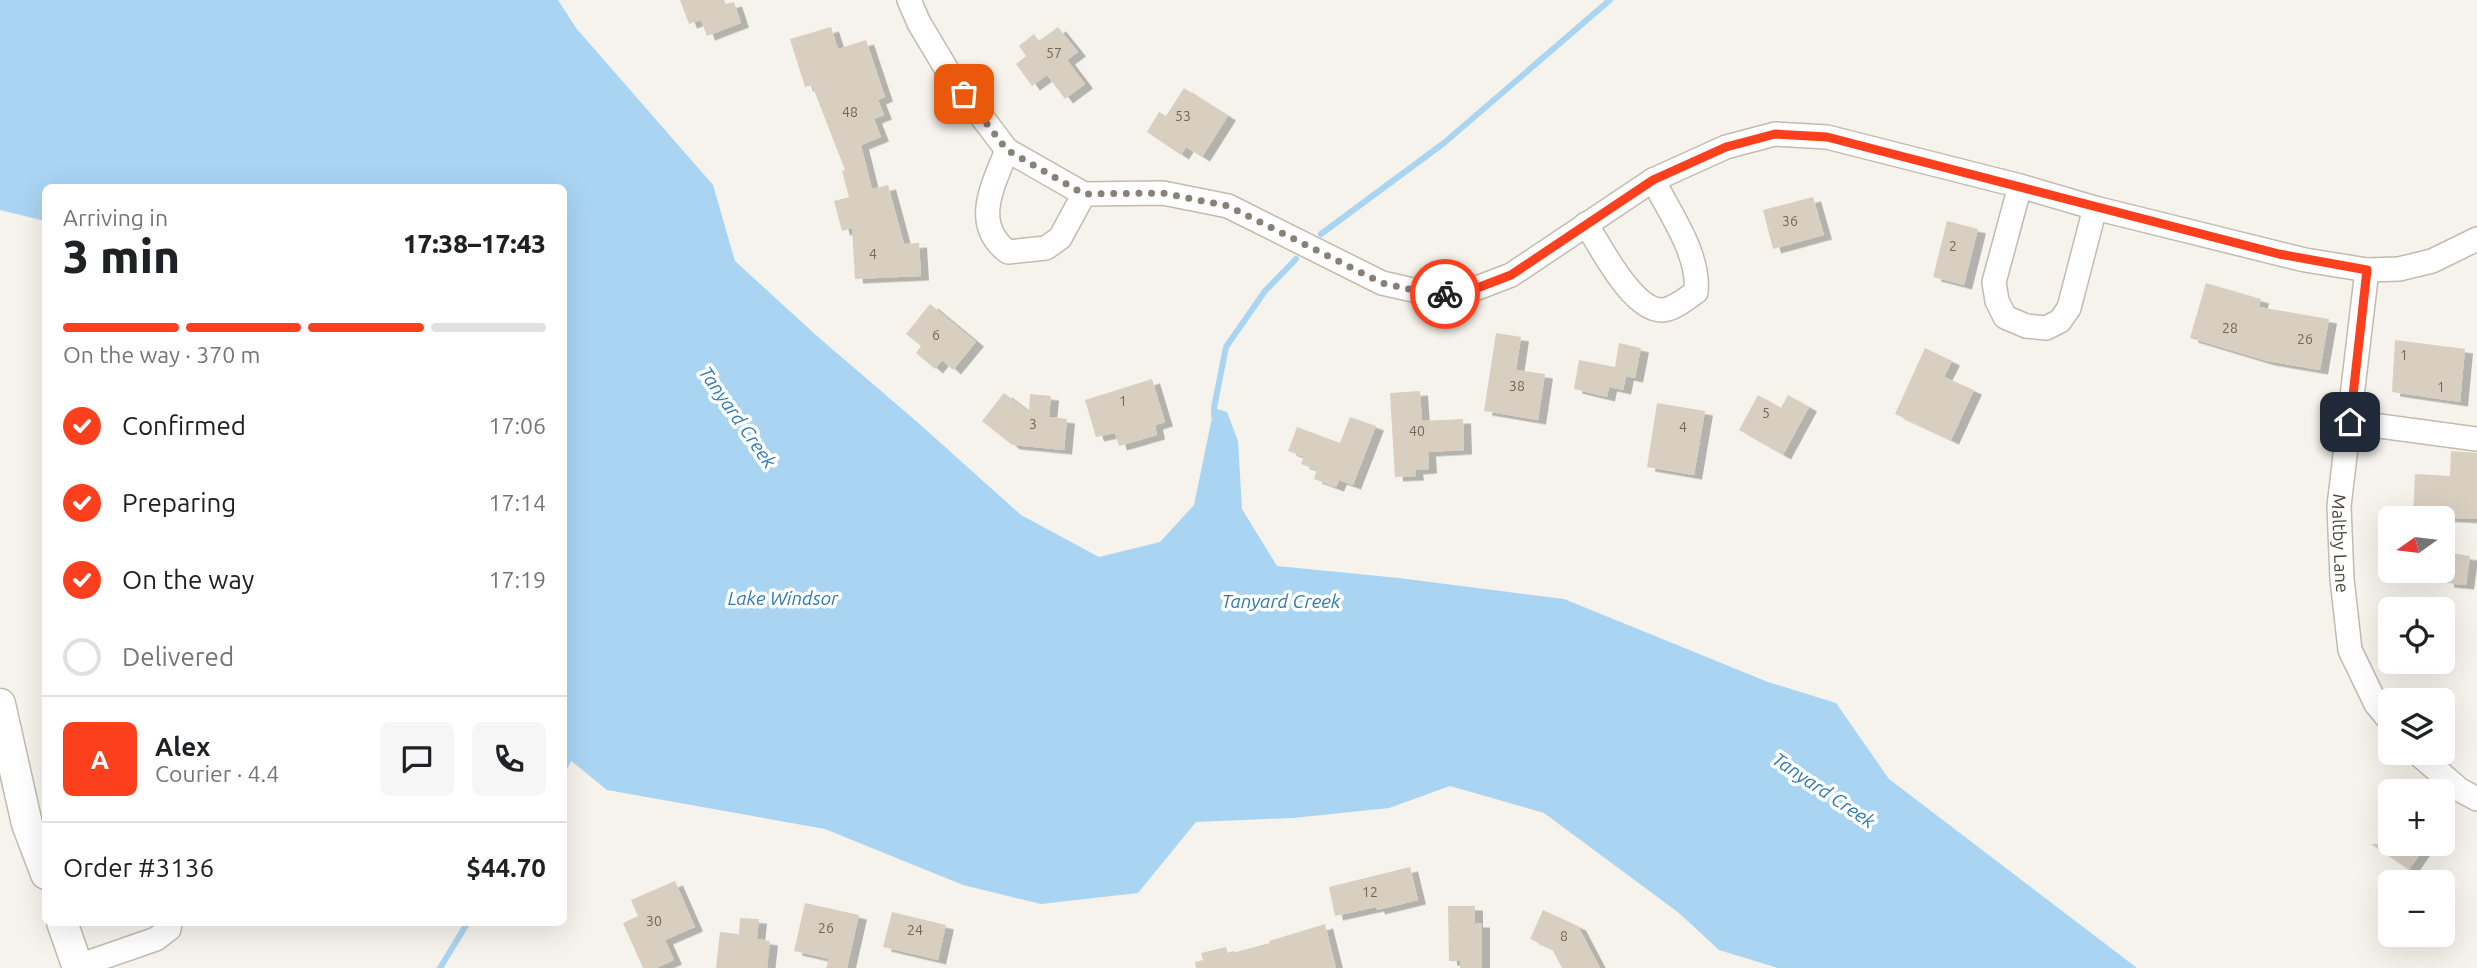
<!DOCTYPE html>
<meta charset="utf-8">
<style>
:root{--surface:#fff;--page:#f6f6f6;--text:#202124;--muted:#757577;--line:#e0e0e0;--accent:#fc3f1d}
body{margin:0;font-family:Ubuntu,sans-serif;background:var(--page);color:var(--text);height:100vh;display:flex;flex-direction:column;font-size:26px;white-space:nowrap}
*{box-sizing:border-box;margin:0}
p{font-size:23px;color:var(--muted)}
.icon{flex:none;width:38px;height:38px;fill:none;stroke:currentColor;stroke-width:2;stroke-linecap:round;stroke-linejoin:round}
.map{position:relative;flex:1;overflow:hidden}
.drawer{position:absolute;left:42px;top:184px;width:525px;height:742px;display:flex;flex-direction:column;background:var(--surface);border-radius:10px;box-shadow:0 7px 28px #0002}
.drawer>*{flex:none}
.needle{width:46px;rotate:256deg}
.buttons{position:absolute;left:2378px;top:506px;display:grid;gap:14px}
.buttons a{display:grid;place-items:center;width:77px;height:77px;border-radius:10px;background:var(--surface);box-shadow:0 7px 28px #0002;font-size:35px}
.pin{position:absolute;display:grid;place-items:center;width:60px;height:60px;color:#fff;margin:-30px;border-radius:14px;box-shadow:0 4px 10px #0006}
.courier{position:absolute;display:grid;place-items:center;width:70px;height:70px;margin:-35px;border:5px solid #fc3f1d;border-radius:50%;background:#fff;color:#222;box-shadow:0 2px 9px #0007}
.head em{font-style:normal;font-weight:800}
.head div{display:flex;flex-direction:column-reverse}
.head{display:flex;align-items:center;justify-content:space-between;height:119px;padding:0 21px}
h1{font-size:46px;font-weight:800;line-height:52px}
.bar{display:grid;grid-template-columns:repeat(4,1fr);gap:10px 7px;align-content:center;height:84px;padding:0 21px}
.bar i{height:9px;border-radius:5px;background:var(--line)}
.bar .active{background:var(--accent)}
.bar p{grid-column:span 4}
.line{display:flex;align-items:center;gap:18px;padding:0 21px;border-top:2px solid var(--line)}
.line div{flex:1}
.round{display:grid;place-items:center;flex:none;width:74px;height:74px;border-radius:10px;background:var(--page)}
ol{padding:0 21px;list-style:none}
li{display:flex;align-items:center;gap:21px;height:77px}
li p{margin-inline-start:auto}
li .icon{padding:7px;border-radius:50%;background:var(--accent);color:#fff;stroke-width:4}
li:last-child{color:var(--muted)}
li i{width:38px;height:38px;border:4px solid var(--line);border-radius:50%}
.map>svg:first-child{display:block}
</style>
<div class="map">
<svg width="2477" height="968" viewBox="0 0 2477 968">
<defs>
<filter id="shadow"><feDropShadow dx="8" dy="4.5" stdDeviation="0" flood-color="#0004"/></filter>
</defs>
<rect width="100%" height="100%" fill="#f6f3ec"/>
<polygon fill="#a9d4f2" points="0,0 558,0 576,28 713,185 735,261 817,336 916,421 1021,515 1099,557 1160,542 1194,505 1214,408 1227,412 1238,441 1242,509 1277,566 1399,578 1564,599 1768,682 1836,703 1889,779 2137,968 1778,968 1719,950 1679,913 1544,813 1450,786 1389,808 1293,818 1196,822 1138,893 1041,904 963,885 825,829 607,790 564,755 564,187 46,187 45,221 0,210"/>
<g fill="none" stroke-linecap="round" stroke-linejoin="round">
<g stroke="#a9d4f2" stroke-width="6">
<polyline points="1321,234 1444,143 1610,0"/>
<polyline points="1214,416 1214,408 1226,347 1265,291 1296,259"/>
<polyline points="564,768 573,751"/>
<polyline points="440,968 468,922"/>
</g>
</g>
<g fill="#d8cfc1" filter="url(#shadow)">
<polygon points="680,0 724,0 726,4 734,2 741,23 707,36 701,20 689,24"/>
<polygon points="831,27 838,49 866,40 885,97 878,100 884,115 874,119 881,137 861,145 872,189 888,185 904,244 919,243 921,276 855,279 852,228 842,231 834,201 849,197 842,171 845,170 812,85 805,87 790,39"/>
<polygon points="1058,27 1078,52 1067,60 1085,84 1065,99 1047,75 1032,86 1016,64 1026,56 1019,46 1034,34 1039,41"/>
<polygon points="1184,88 1228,116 1202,157 1186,147 1181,155 1147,132 1159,112 1166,116"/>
<polygon points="1813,197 1824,235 1773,249 1763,210"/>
<polygon points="1947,221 1978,229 1964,285 1933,277"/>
<polygon points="2206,283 2261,299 2259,307 2329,319 2320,370 2267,361 2190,338"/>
<polygon points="930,304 976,342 953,370 942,360 935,369 916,353 921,346 906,334"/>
<polygon points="1496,333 1521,337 1516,370 1545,374 1538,420 1484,411"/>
<polygon points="2395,340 2465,349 2460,402 2392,392"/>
<polygon points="1619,343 1641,348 1635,378 1626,376 1623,390 1609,387 1607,397 1574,389 1579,360 1615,367"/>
<polygon points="1925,348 1952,361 1944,377 1974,390 1951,440 1895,414"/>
<polygon points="1152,379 1165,422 1155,425 1157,435 1119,446 1115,433 1096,437 1085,400"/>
<polygon points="1420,391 1422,421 1463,419 1464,450 1428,452 1429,469 1415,470 1416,476 1395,477 1390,393"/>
<polygon points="1004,393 1029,412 1030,394 1051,396 1049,417 1067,419 1064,450 1012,445 982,421"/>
<polygon points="1758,395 1781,408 1788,395 1809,407 1783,455 1739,430"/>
<polygon points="1657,403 1705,411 1694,475 1647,467"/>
<polygon points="1350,417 1376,426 1353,485 1339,480 1336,487 1314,479 1317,470 1301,464 1304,457 1288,451 1297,427 1340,443"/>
<polygon points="2451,451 2477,453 2477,519 2413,516 2415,474 2450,476"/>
<polygon points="2450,553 2470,556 2466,585 2446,583"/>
<polygon points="2371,844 2427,844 2409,870"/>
<polygon points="1410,867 1418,900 1377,910 1376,907 1335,916 1329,887"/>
<polygon points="675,881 695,927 665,940 674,960 656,968 643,968 623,923 638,916 631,900"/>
<polygon points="805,903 859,915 847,968 826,968 829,959 794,951"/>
<polygon points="1448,906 1475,906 1475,923 1482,923 1482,968 1460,968 1460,961 1449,961"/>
<polygon points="1543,910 1578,926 1600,968 1562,968 1552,949 1530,939"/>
<polygon points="892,912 946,925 938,960 883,947"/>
<polygon points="740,918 759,919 757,939 770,941 767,968 716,968 720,932 739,934"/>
<polygon points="1325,924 1336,968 1196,968 1195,962 1203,960 1201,953 1226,947 1228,954 1270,943 1269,941"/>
</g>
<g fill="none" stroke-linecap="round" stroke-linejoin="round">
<g stroke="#c2bbae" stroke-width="26">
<g id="minor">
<polyline points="909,0 919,23 950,75 1007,150 1084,194 1163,193 1228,206 1382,283 1435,295 1472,290 1511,275 1653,180 1726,147 1775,134 1827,137 2020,186 2095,208 2305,260 2367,270 2399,269 2432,261 2477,239"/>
<path d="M1007 150C993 186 971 224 1008 252L1046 248 1060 238 1084 194"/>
<polyline points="2020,186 1994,282 1997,301 2005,317 2026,326 2046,328 2060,321 2069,308 2095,208"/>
<path d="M1586 224C1601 247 1633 312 1663 310 1674 309 1687 298 1696 292 1700 255 1670 213 1653 180"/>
<path id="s1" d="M2367 270 2339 506 2342 579 2350 650 2376 704 2390 721"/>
<polyline points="2350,422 2477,439"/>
<polyline points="2416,752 2460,790 2477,799"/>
<polyline points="78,966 156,939 169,929 170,922"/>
</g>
</g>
<g stroke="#c2bbae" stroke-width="33">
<g id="tertiary">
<polyline points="0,704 27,824 46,874"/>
<polyline points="62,922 78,968"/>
</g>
</g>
<use href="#minor" stroke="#fff" stroke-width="23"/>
<use href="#tertiary" stroke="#fff" stroke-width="30"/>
</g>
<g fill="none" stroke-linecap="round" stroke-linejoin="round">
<polyline stroke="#878178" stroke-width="7" stroke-dasharray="0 12.6" points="964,94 1007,150 1084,194 1163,193 1228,206 1382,283 1435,295 1445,294"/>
<polyline stroke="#fc3f1d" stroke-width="9" points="1445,294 1472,290 1511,275 1653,180 1726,147 1775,134 1827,137 2279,254 2367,270 2350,422"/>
</g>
<g text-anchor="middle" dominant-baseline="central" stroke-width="7" stroke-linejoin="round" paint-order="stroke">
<g font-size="14" fill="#6e675b">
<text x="1054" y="53">57</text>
<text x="850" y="112">48</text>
<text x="1183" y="116">53</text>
<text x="1790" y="221">36</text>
<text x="1953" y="246">2</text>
<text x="873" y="254">4</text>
<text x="2230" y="328">28</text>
<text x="936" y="335">6</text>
<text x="2305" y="339">26</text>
<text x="2404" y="355">1</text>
<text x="1517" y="386">38</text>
<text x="2441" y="387">1</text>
<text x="1123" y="401">1</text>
<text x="1766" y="413">5</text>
<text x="1033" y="424">3</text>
<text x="1683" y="427">4</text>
<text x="1417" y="431">40</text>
<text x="1370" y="892">12</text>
<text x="654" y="921">30</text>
<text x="826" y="928">26</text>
<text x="915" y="930">24</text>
<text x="1564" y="936">8</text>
</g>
<g font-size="18" fill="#4b4439" stroke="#fff">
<text stroke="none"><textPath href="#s1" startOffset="275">Maltby Lane</textPath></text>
</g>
<g font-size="19" font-style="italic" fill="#2e7ab2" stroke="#fff">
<text transform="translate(738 417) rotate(55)">Tanyard Creek</text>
<text x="783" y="598">Lake Windsor</text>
<text x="1281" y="601">Tanyard Creek</text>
<text transform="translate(1824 790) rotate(34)">Tanyard Creek</text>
</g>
</g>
</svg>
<div class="buttons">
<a><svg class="needle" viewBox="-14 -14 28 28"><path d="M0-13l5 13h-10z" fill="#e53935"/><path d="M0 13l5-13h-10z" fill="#757577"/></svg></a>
<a><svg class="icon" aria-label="locate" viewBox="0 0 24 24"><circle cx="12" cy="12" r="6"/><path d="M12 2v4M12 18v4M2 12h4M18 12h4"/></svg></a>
<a><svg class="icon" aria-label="layers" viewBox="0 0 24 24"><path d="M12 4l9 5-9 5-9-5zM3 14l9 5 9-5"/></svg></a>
<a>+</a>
<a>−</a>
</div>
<div class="pin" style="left:964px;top:94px;background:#ea580c"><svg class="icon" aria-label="bag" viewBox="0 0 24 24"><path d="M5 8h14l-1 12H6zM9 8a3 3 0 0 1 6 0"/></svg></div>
<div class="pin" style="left:2350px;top:422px;background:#1f2937"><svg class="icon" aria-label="home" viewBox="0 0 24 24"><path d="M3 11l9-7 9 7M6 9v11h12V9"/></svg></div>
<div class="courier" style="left:1445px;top:294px"><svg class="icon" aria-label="bike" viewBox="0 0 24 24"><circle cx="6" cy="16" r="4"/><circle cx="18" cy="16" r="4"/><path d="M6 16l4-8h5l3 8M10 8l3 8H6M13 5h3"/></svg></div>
<section class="drawer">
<div class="head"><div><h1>3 min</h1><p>Arriving in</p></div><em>17:38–17:43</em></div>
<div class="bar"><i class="active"></i><i class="active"></i><i class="active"></i><i></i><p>On the way · 370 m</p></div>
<ol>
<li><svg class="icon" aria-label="check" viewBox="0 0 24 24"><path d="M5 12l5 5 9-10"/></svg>Confirmed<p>17:06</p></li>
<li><svg class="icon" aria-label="check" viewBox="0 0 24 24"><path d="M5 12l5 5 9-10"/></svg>Preparing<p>17:14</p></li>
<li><svg class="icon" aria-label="check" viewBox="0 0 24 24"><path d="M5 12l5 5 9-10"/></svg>On the way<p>17:19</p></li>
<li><i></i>Delivered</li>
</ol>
<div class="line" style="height:126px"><b class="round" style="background:var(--accent);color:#fff">A</b><div><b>Alex</b><p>Courier · 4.4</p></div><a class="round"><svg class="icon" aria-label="chat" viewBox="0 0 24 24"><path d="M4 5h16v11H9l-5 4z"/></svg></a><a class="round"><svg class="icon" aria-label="phone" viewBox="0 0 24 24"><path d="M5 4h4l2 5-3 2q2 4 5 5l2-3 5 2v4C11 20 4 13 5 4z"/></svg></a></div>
<div class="line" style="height:91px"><div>Order #3136</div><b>$44.70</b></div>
</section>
</div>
